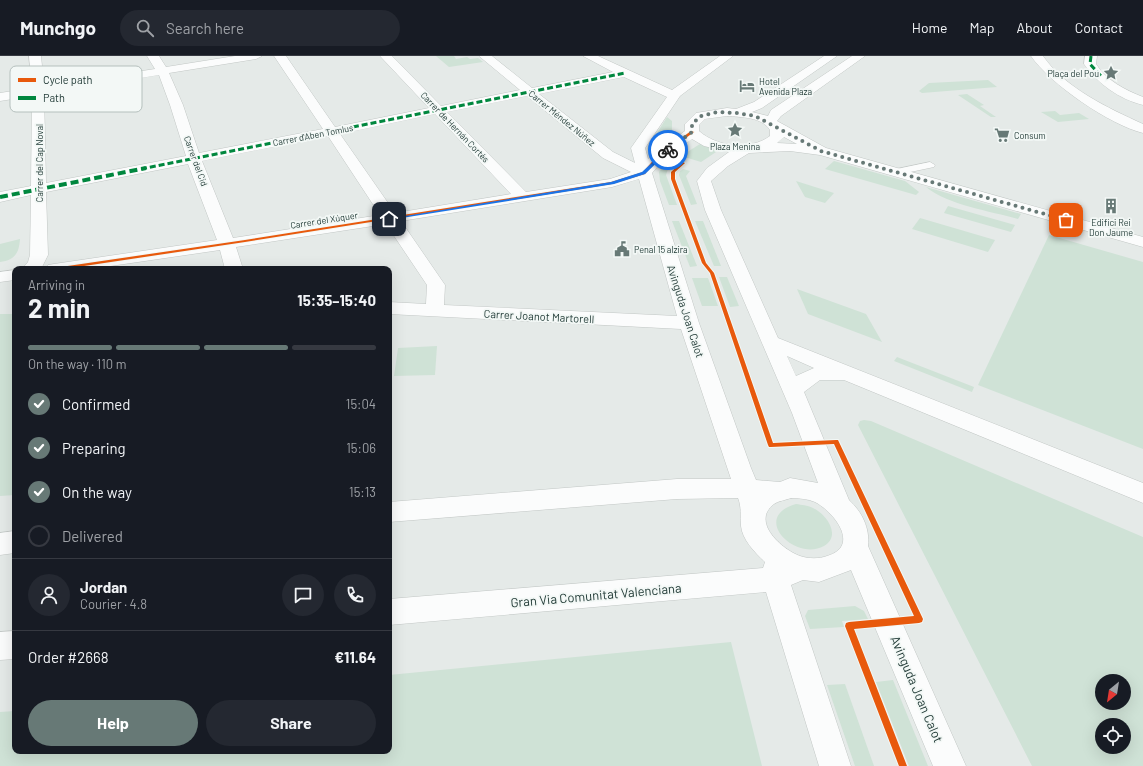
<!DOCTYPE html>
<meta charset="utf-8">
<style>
:root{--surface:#171b24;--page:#242831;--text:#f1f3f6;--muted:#9ea1a6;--line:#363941;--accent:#677976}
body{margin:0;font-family:Barlow,sans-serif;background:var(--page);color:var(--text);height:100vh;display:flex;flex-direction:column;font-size:15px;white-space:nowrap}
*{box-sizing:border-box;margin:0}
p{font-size:13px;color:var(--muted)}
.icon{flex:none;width:22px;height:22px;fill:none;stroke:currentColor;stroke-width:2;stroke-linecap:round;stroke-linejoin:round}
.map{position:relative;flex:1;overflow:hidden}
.sheet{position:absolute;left:12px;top:210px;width:380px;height:488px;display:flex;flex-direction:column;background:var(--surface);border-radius:8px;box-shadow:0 4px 16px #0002}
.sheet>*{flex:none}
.needle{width:26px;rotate:210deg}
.fabs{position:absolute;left:1095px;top:618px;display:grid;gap:8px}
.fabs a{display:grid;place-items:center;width:36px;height:36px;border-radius:50%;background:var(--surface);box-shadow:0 4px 16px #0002;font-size:20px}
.pin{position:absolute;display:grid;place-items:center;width:34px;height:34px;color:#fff;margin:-17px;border-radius:8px;box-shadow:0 2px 6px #0006}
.courier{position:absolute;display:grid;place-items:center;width:40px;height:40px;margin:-20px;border:3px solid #1a73e8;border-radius:50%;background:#fff;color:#222;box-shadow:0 1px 5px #0007}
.summary em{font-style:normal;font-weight:700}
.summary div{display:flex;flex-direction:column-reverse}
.summary{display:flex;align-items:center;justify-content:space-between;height:68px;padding:0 16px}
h1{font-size:26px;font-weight:700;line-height:30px}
.bar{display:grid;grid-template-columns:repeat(4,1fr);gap:6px 4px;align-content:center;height:48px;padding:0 16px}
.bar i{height:5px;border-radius:3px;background:var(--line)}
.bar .selected{background:var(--accent)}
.bar p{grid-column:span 4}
.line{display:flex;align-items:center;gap:10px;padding:0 16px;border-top:1px solid var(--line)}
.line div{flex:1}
.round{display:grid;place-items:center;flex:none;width:42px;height:42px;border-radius:21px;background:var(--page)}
ol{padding:0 16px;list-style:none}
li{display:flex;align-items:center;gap:12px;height:44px}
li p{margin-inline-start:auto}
li .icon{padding:4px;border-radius:50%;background:var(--accent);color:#fff;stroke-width:4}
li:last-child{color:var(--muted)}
li i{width:22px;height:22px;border:2px solid var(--line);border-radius:50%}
.button{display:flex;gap:8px;margin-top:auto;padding:8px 16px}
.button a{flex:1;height:46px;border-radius:24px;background:var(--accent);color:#fff;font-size:16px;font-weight:700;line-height:46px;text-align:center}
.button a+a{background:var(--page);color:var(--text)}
header{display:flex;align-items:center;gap:24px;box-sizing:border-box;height:56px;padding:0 20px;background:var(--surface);border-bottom:1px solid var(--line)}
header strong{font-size:19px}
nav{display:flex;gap:22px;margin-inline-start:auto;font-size:14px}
.search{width:280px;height:36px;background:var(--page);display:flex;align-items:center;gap:10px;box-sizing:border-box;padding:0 14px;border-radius:22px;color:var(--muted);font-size:15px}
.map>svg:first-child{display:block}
</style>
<header>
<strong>Munchgo</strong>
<div class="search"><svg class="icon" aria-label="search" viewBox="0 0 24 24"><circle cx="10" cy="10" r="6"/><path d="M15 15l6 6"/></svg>Search here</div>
<nav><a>Home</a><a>Map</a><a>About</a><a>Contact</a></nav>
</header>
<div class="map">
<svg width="1143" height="710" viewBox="0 0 1143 710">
<rect width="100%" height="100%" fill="#e5eae8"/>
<g fill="#cfe2d6" fill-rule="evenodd">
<polygon points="436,0 454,0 456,3 467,1 470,3 478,2 483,6 449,11"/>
<polygon points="988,24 997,31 922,37 919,35 929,27"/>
<polygon points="967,38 984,49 980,50 996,61 991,61 958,39"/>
<polygon points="1055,55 1060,59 1079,57 1089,63 1058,66 1041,56"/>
<polygon points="667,61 672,65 672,75 663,84 647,93"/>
<polygon points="700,88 719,94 701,106 681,100"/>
<polygon points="834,105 905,125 919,136 916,139 825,113"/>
<polygon points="666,107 673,109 668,113 666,119 677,149 669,149 660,125 659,116"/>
<polygon points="683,113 690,115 686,120 697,148 691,149 679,119 680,115"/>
<polygon points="796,125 834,137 825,147 805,141"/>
<path d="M926 131 1021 158 1018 163C990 155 948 149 926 131Z"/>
<polygon points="948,150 1015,169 1011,176 944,157"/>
<polygon points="920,162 995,184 988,196 912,173"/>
<polygon points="672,165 679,165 697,210 690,211"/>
<polygon points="695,165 703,165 721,210 714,210"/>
<polygon points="1049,179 1143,206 1143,393 978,329"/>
<path d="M20 183C19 197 15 204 0 206V188Z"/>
<polygon points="719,221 727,221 739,250 730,251"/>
<polygon points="692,222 708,222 718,250 702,250"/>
<polygon points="797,233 866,258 882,286 808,258"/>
<polygon points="0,258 15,258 15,439 0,440"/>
<polygon points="437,290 435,319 394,320 398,292"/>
<polygon points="897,301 974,331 972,336 894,305"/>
<path d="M864 364 871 365 1143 481V710H1032L858 369 860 365ZM1102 625H1124V647H1102ZM1102 669H1124V691H1102Z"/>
<path d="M796 448C802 449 807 449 813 452 826 458 842 479 824 490 795 506 750 461 796 448Z"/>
<polygon points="855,550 864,555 868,563 842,565 844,571 810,573 805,560 808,554"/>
<polygon points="731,586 762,710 0,710 0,656 15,655 15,695 389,695 389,619"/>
<polygon points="893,624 928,710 909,710 876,626"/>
<polygon points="845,628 874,710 855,710 827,629"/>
</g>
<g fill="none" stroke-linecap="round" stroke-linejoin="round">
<g stroke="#c2c7c5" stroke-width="1">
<polygon id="lane" points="930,106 935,109 934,111 896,119 891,116 892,114"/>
</g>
<g stroke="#c2c7c5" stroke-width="1">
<g id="street">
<path d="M29 0H41L44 30 155 13 147 0H159L166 11 235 0H262L256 3 169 17 183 49 199 97 323 73 274 0H286L335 71 429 52 380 0H392L441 50 520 34 479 0H492L532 32 613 16 583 0H598L672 34 720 0H733L680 40 645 92 648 103 654 97 685 75V68L696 57 727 52 736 53 754 46 824 0H837L762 52 752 56 768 60 771 54 852 0H865L781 60 777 65 826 92 1143 181V191L820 99 790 95 749 97 728 110 711 125 721 154 778 282 1143 427V447L844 324H820L804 336 849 444C862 456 870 472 868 490L966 710H933L851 514 819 526 803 524 791 529 851 710H819L766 536 389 569V543L763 512 765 506C755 497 742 483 741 470 740 459 742 452 738 442L677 443 389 466V446L677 423H731L681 273 389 258V246L426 248 427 229 386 168 236 191 243 213H225L220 194 90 213H45L48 209 54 208 217 184 188 108 46 136 48 199 41 213H22L28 206 30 199 31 139 0 146V136L31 130 32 40 0 45V37L32 32ZM159 19 170 49 186 100 46 127 44 38ZM624 21 667 41 631 92 635 107 613 96 539 38ZM527 40 603 102 631 116 610 123 526 136 447 56ZM435 58 511 138 395 157 340 78ZM727 60C741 61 762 61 770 74V80C750 95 717 91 699 75V69L705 63ZM328 80 380 159 233 182 202 105ZM784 81 797 88 777 87ZM692 83 704 90 729 96 707 112 697 125 705 154 792 357 818 427 790 422 780 426 756 424 751 412 699 267 652 117 664 103ZM639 123 677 260 444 249 445 229 401 165 612 131ZM787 300 814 312 796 320ZM791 442C799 442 808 443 815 446 834 456 861 490 827 500 819 503 809 503 800 500 783 494 750 466 774 448 778 445 786 444 791 442Z"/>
<path d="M1031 0H1043C1065 32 1108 52 1143 68V77C1110 69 1050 28 1031 0Z"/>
<path d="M1085 0H1097L1096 8C1106 24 1125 34 1143 41V49C1119 43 1098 28 1084 8Z"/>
<polygon points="15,214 15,224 0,226 0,216"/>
<polygon points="15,475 15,497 0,499 0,477"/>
<polygon points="15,575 15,603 0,604 0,576"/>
</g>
</g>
<use href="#lane" fill="#fbfcfc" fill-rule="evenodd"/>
<use href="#street" fill="#fbfcfc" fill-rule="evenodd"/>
<g stroke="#00873e" stroke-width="3" stroke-dasharray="6 3" stroke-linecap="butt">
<polyline points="1091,0 1090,8 1101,20"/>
<polyline points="141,113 625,17"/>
</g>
<polyline stroke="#00873e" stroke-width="4" stroke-dasharray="8 4" stroke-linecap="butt" points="0,141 146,112"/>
<g stroke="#f3f8f6" stroke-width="2">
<g id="cycleway">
<polygon points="691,75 694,76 660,101 645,118 612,128 245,186 64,213 52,213 54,212 245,184 611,126 643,116 658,99"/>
<polygon points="682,106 685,107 675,116 675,123 706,207 714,217 773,387 836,384 838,384 923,563 922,566 919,567 854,573 907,710 899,710 845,570 846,567 849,566 914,560 834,388 771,391 769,391 768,389 710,217 702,207 671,123 671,116"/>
</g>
</g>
<use href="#cycleway" fill="#e8590c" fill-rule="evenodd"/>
</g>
<polygon fill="#1a73e8" points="667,93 670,94 645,118 614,128 389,164 387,163 611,126 642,116"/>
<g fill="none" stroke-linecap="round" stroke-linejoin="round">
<polyline stroke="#677976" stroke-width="4" stroke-dasharray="0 7.2" points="668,94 692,76 692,68 701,60 717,56 737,57 755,60 821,95 1066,164"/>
</g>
<defs>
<g id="sight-bare" transform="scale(1.2)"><path d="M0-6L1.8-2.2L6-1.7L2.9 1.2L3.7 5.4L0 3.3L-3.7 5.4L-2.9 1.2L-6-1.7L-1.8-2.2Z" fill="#677976" stroke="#f3f8f6" stroke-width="2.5" paint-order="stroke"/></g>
<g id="hotel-bare" transform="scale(1.2)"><path d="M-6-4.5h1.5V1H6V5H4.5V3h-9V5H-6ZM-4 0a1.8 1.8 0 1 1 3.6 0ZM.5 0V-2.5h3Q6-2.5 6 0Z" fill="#677976" stroke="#f3f8f6" stroke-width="2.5" paint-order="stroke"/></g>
<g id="supermarket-bare" transform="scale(1.2)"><path d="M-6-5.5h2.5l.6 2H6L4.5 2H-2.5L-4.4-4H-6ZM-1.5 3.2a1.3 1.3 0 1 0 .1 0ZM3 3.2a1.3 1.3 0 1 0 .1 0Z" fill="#677976" stroke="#f3f8f6" stroke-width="2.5" paint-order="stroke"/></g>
<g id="building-bare" transform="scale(1.2)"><path d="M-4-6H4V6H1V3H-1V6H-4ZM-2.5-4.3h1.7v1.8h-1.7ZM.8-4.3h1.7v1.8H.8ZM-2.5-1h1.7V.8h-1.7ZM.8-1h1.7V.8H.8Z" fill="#677976" stroke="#f3f8f6" stroke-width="2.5" paint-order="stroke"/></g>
<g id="civic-bare" transform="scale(1.2)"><path d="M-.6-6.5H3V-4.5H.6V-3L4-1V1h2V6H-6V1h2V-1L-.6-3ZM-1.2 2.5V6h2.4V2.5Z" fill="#677976" stroke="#f3f8f6" stroke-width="2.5" paint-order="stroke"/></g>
</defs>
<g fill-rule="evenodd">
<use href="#sight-bare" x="1111" y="17"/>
<use href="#hotel-bare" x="747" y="30"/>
<use href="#sight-bare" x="735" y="74"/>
<use href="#supermarket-bare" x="1002" y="79"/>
<use href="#building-bare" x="1111" y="150"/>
<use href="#civic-bare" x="622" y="193"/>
</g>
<g text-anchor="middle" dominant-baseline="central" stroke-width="3.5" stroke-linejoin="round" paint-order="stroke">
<g font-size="9" fill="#233c38" stroke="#f3f8f6" text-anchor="start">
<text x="1099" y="17" text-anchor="end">Plaça del Pou</text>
<text x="759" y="25">Hotel<tspan x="759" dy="10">Avenida Plaza</tspan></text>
<text x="1014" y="79">Consum</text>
<text x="735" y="90" text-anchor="middle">Plaza Menina</text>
<text x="1111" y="166" text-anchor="middle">Edifici Rei<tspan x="1111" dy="10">Don Jaume</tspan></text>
<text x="634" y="193">Penal 15 alzira</text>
</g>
<g font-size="9" fill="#233c38" stroke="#f3f8f6">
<text transform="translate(562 62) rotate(39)">Carrer Méndez Núñez</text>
<text transform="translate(455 71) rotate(46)">Carrer de Hernán Cortés</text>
<text transform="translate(313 79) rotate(-11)">Carrer d'Aben Tomlus</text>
<text transform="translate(196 105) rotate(70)">Carrer del Cid</text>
<text transform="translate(39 107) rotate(-90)">Carrer del Cap Noval</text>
<text transform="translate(324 164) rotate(-9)">Carrer del Xúquer</text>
</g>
<g font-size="11" fill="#233c38" stroke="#f3f8f6">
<text transform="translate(686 255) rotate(72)">Avinguda Joan Calot</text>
<text transform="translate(539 260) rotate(3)">Carrer Joanot Martorell</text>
</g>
<g font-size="13" fill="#233c38" stroke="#f3f8f6">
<text transform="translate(596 539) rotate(-5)">Gran Via Comunitat Valenciana</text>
<text transform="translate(917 633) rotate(67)">Avinguda Joan Calot</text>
</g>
</g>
<rect x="10" y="10" width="132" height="46" rx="6" fill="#f3f8f6" stroke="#b5c0bd" stroke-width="1"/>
<rect x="18" y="22" width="18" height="4" fill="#e8590c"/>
<rect x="18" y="40" width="18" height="4" fill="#00873e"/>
<g font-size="11" fill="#233c38">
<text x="43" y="28">Cycle path</text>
<text x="43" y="46">Path</text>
</g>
</svg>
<div class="fabs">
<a><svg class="needle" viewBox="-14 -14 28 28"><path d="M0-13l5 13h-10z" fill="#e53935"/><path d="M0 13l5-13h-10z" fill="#9ea1a6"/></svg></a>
<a><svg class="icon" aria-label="locate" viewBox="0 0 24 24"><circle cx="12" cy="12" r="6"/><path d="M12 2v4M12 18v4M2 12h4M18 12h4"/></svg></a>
</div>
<div class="pin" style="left:1066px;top:164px;background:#ea580c"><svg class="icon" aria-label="bag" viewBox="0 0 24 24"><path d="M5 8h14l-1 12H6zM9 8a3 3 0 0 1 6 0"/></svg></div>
<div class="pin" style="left:389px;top:163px;background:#1f2937"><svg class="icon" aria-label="home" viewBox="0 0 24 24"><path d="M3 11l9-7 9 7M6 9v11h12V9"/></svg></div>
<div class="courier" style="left:668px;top:94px"><svg class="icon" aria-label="bike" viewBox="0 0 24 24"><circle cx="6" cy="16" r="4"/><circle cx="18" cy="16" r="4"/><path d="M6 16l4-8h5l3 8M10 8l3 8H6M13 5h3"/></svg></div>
<section class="sheet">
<div class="summary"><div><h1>2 min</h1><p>Arriving in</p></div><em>15:35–15:40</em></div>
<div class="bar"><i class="selected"></i><i class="selected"></i><i class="selected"></i><i></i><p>On the way · 110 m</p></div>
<ol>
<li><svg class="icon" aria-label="check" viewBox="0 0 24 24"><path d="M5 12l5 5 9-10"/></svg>Confirmed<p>15:04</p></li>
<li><svg class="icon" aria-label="check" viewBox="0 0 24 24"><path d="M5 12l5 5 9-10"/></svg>Preparing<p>15:06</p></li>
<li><svg class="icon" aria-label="check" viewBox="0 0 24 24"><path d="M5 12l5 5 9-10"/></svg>On the way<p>15:13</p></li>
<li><i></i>Delivered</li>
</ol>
<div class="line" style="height:72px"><a class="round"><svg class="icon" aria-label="person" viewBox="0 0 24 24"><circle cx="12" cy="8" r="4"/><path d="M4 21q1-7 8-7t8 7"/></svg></a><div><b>Jordan</b><p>Courier · 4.8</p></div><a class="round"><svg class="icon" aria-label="chat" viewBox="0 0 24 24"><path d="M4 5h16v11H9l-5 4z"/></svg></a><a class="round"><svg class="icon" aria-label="phone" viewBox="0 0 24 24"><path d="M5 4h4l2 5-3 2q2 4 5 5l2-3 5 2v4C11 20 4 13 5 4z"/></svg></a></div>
<div class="line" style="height:52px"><div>Order #2668</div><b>€11.64</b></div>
<div class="button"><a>Help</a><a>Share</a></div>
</section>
</div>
